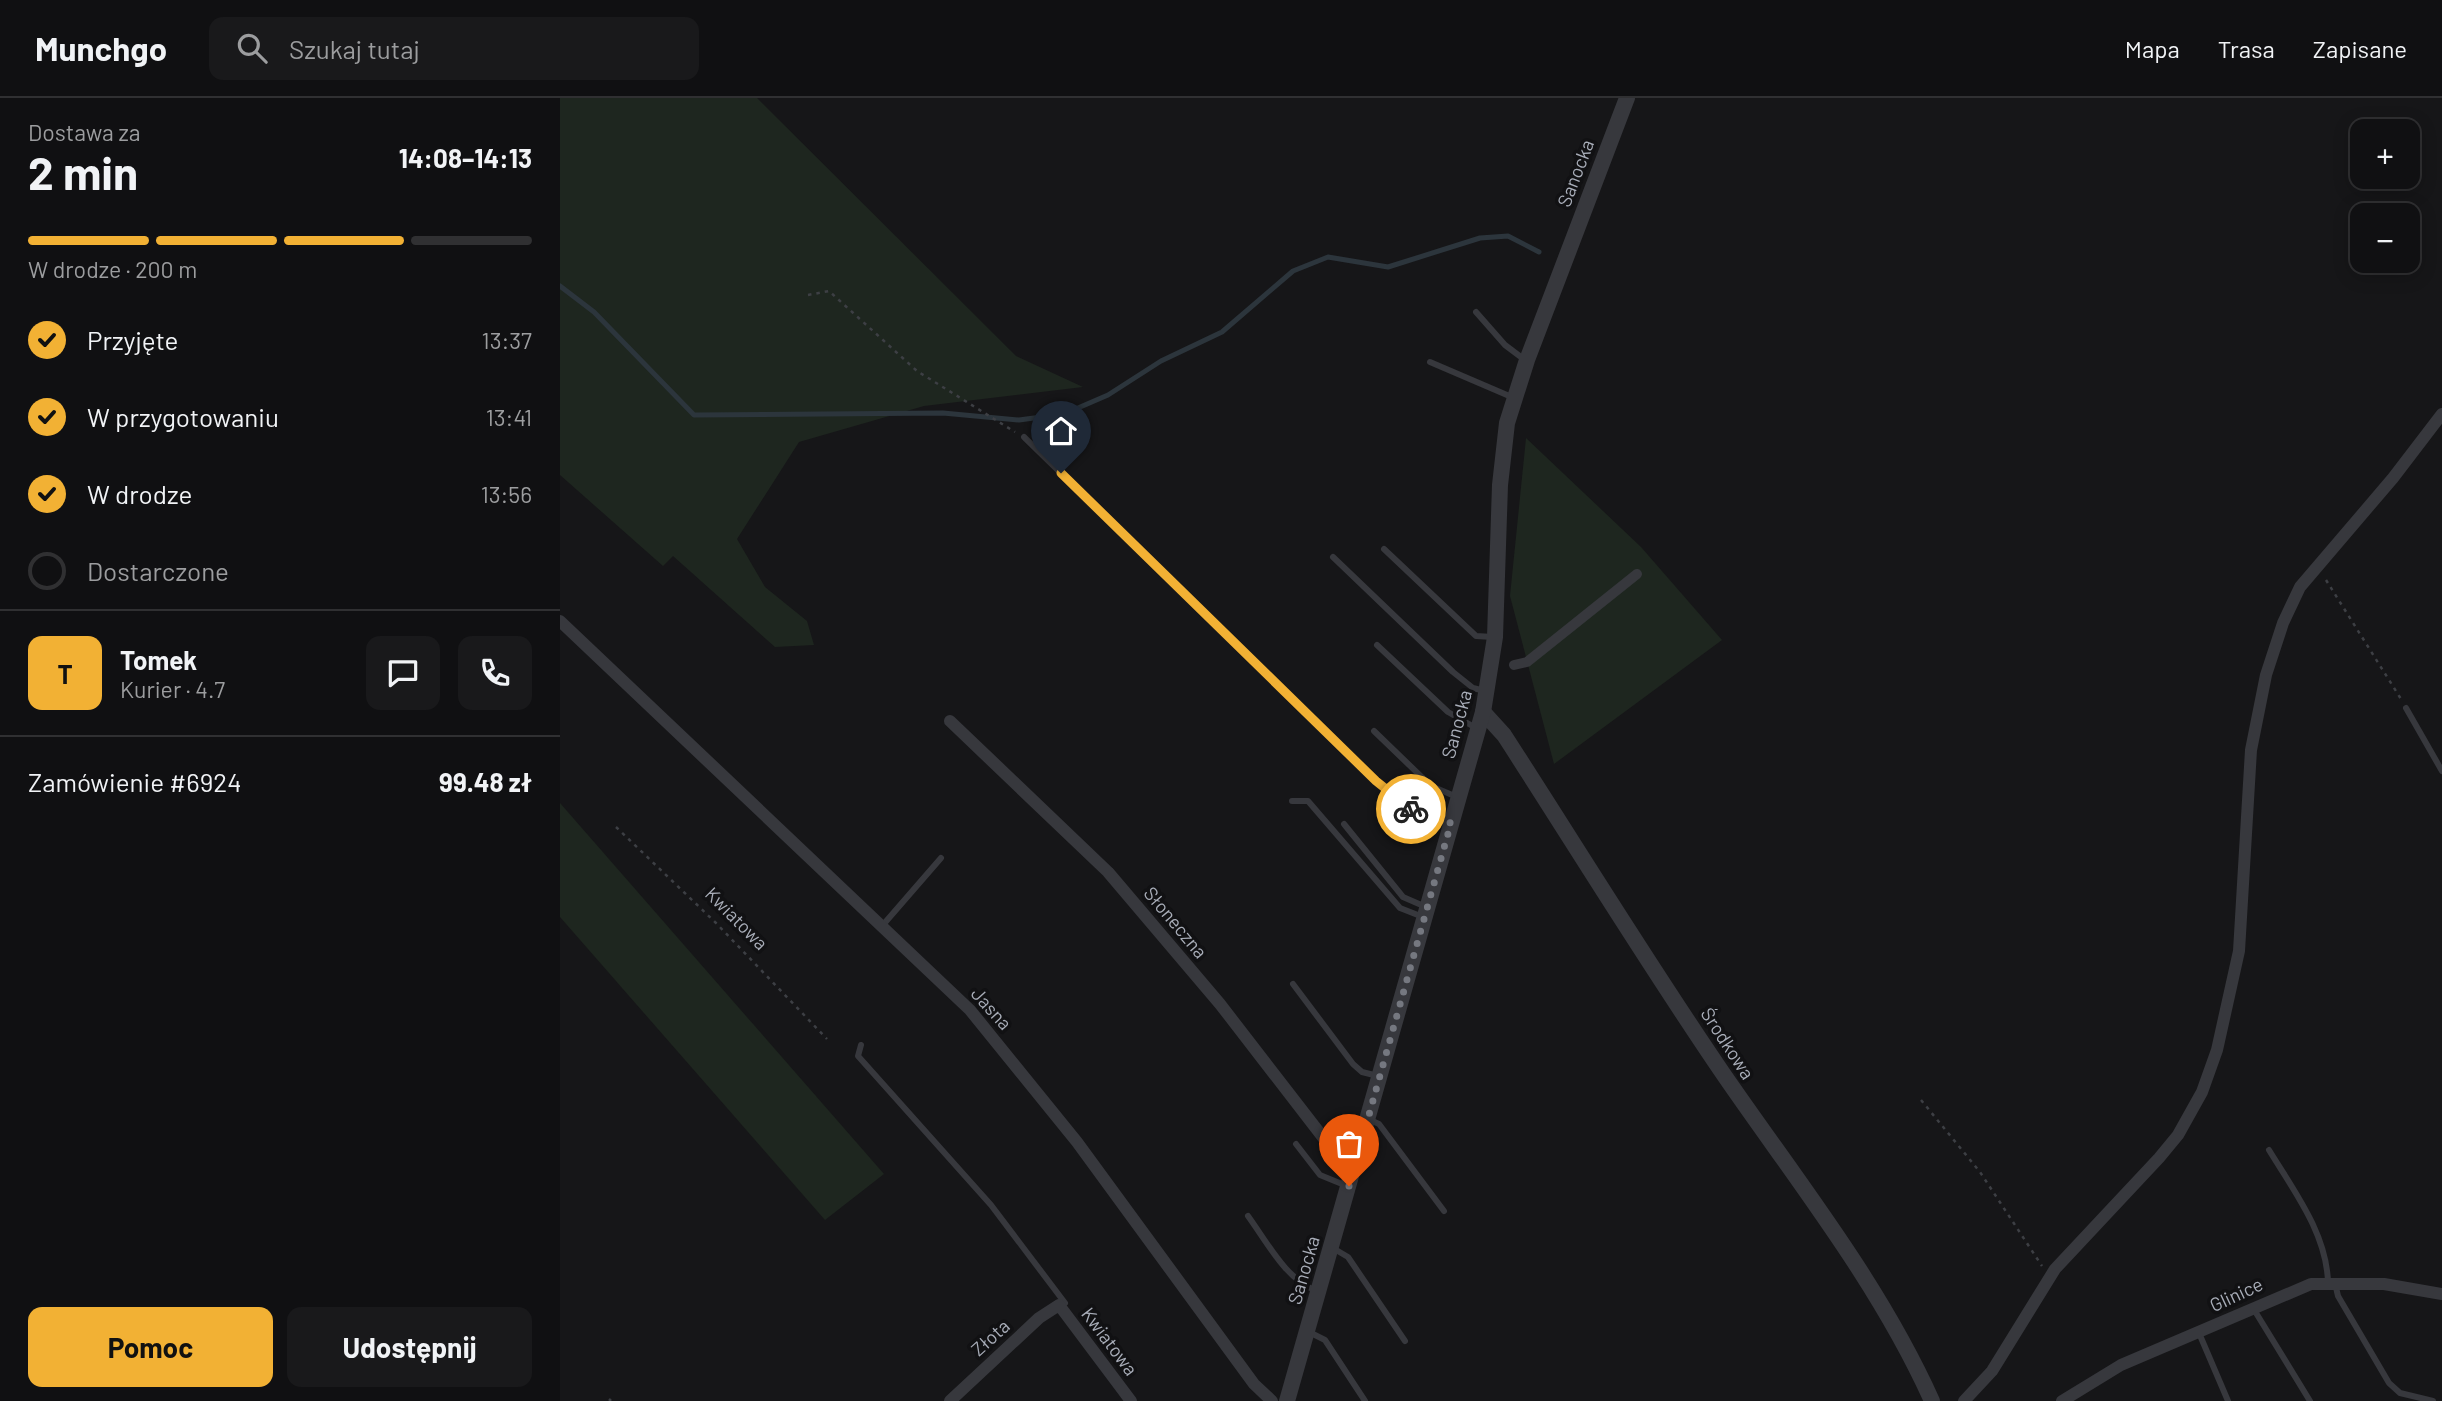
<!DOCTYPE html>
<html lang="pl">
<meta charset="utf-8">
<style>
:root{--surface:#101012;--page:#19191b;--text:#f1f3f6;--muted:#9c9d9f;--line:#303032;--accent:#f2b134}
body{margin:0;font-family:Barlow,sans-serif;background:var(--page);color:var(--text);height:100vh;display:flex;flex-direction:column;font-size:26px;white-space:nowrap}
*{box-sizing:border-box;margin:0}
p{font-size:23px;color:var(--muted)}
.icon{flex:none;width:38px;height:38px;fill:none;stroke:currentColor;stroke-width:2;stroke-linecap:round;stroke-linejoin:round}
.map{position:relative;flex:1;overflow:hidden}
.panel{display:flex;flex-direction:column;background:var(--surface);width:560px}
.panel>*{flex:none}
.controls{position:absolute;left:1790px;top:21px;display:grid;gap:14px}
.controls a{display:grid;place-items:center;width:70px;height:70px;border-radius:14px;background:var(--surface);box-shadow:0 4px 18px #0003,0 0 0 2px var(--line);font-size:35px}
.pin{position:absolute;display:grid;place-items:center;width:60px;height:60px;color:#fff;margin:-72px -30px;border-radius:50% 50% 50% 0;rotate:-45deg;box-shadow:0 0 7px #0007}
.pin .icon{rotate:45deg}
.courier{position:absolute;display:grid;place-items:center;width:70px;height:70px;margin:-35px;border:5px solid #f2b134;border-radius:50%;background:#fff;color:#222;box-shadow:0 2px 9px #0007}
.overview em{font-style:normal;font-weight:700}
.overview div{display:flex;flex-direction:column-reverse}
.overview{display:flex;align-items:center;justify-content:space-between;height:119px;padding:0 28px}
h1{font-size:46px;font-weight:700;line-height:52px}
.bar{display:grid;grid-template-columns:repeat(4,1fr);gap:10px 7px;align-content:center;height:84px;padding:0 28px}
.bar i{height:9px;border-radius:5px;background:var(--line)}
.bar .selected{background:var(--accent)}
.bar p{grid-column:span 4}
.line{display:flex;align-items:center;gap:18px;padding:0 28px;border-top:2px solid var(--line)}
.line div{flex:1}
.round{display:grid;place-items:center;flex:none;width:74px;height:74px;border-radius:14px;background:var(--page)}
ol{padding:0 28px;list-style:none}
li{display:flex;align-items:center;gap:21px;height:77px}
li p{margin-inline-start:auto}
li .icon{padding:7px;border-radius:50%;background:var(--accent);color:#111;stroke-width:4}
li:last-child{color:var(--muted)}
li i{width:38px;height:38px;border:4px solid var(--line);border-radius:50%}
.action{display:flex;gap:14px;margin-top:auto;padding:14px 28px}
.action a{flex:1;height:80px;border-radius:14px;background:var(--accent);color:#111;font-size:28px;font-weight:700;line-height:80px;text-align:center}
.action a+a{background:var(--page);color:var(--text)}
header{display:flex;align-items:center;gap:42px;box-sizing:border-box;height:98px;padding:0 35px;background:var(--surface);border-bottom:2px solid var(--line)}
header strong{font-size:33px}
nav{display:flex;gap:38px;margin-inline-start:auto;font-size:24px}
.search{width:490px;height:63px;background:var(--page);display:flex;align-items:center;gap:18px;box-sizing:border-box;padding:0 24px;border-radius:14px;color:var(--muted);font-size:26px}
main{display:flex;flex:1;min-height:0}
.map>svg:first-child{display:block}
</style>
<header>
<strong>Munchgo</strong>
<div class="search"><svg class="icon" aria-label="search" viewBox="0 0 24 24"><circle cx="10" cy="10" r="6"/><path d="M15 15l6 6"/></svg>Szukaj tutaj</div>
<nav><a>Mapa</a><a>Trasa</a><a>Zapisane</a></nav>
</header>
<main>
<section class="panel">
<div class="overview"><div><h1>2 min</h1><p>Dostawa za</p></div><em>14:08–14:13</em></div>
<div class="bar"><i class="selected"></i><i class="selected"></i><i class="selected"></i><i></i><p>W drodze · 200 m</p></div>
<ol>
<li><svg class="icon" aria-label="check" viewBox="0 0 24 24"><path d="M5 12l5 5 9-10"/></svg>Przyjęte<p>13:37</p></li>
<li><svg class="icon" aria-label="check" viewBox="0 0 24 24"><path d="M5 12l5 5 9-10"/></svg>W przygotowaniu<p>13:41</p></li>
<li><svg class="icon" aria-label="check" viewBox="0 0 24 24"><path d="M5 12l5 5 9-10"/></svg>W drodze<p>13:56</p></li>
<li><i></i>Dostarczone</li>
</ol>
<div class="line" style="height:126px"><b class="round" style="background:var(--accent);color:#111">T</b><div><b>Tomek</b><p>Kurier · 4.7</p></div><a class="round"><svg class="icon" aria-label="chat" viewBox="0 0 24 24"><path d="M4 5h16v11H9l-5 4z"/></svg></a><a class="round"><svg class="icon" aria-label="phone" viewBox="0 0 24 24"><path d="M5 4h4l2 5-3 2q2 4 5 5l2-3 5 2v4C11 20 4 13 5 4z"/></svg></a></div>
<div class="line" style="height:91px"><div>Zamówienie #6924</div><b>99.48 zł</b></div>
<div class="action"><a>Pomoc</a><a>Udostępnij</a></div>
</section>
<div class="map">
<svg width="1882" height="1303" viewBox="0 0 1882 1303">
<rect width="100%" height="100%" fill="#161618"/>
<g fill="#1e261f">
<polygon points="0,0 197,0 456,258 523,289 364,308 239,344 177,441 205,489 247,523 254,547 215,549 113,458 103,468 0,377"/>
<polygon points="966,340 1081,449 1162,542 994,666 950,498"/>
<polygon points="0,705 324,1076 265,1122 0,819"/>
</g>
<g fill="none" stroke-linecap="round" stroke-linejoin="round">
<polyline stroke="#2c353c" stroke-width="5" points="0,188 34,214 134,317 383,315 459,322 504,316 548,297 601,263 662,234 733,173 768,159 828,169 920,140 948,138 979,154"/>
<g stroke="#3d3f44" stroke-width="2.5" stroke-dasharray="3.5 5" stroke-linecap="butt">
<polyline points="248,197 269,193 357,273 455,334"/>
<polyline points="1766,482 1841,601"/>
<polyline points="56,729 156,825 267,941"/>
<polyline points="1361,1002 1420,1074 1482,1168"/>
<polyline points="49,1301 51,1303"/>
</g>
<g stroke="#37383d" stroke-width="6">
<polyline points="916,214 945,247 965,262"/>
<polyline points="870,264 954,300"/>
<polyline points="464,339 816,683 861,719 889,725"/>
<polyline points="824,451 916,538 933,539"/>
<polyline points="773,459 893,574 913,590 925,593"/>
<polyline points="817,547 888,614 916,630"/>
<polyline points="1846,610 1882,673"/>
<polyline points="814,633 871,688 897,699"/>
<polyline points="732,703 748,703 840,810 863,819"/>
<polyline points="784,726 843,799 866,809"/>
<polyline points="322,828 381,760"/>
<polyline points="733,886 793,966 802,974 818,978"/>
<polyline points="301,947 298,958 431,1107 505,1205 500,1206"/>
<polyline points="808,1021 819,1026 884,1113"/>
<polyline points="736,1046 760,1077 787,1088"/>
<path d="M1709 1052C1734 1093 1767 1136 1768 1185"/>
<path d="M688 1118C707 1144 726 1182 757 1193"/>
<polyline points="771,1149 788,1159 845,1243"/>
<polyline points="1775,1185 1778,1198 1829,1285 1840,1295 1873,1303"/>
<polyline points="1693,1210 1750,1303"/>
<polyline points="747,1233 765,1242 805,1303"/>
<polyline points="1639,1235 1668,1303"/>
</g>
<polyline stroke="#37383d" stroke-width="10" points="954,567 967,564 1077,476"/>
<g stroke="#37383d" stroke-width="12">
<polyline points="0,523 410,912 517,1044 694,1286 712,1303"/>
<polyline points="390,623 548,774 660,906 772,1051 797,1058"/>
<polyline points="390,1303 479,1220 499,1207 571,1303"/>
<polyline points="1404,1303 1432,1273 1495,1171 1599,1060 1618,1037 1642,994 1657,952 1679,853 1691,652 1706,577 1723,525 1740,489 1833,380 1882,316"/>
<polyline points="1502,1303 1561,1267 1751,1186 1824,1186 1882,1196"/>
</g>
<g stroke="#37383d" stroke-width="16">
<path d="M923 614 944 637C1017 750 1088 866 1164 977 1237 1083 1319 1185 1372 1303"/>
<polyline points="727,1303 923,614 935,539 940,387 947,325 967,262 1067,0"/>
</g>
</g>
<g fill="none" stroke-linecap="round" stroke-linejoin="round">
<polyline stroke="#757880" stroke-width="7" stroke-dasharray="0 12.6" points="789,1088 891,725 861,719 851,711"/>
<polyline stroke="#f2b134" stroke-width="9" points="501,375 816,683 851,711"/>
</g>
<g text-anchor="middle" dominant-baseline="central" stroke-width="7" stroke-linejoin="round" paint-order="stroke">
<g font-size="19" fill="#a8adb8" stroke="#111113">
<text transform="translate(1015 75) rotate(-69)">Sanocka</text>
<text transform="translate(896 626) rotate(-75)">Sanocka</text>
<text transform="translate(177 820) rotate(45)">Kwiatowa</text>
<text transform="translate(616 824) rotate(50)">Słoneczna</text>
<text transform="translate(432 910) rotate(48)">Jasna</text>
<text transform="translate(1168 945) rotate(57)">Środkowa</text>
<text transform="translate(743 1172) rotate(-74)">Sanocka</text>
<text transform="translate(1676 1196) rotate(-25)">Glinice</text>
<text transform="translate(430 1239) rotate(-42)">Złota</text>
<text transform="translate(550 1243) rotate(53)">Kwiatowa</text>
</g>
</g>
</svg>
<div class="controls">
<a>+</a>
<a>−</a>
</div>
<div class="pin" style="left:789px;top:1088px;background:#ea580c"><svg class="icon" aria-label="bag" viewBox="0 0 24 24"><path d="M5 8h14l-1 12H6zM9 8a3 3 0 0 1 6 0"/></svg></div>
<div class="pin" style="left:501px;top:375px;background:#1f2937"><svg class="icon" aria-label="home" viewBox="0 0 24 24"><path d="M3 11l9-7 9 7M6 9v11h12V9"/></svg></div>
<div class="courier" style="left:851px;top:711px"><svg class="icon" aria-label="bike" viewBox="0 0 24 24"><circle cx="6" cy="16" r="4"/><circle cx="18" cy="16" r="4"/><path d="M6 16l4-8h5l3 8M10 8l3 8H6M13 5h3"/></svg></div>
</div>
</main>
